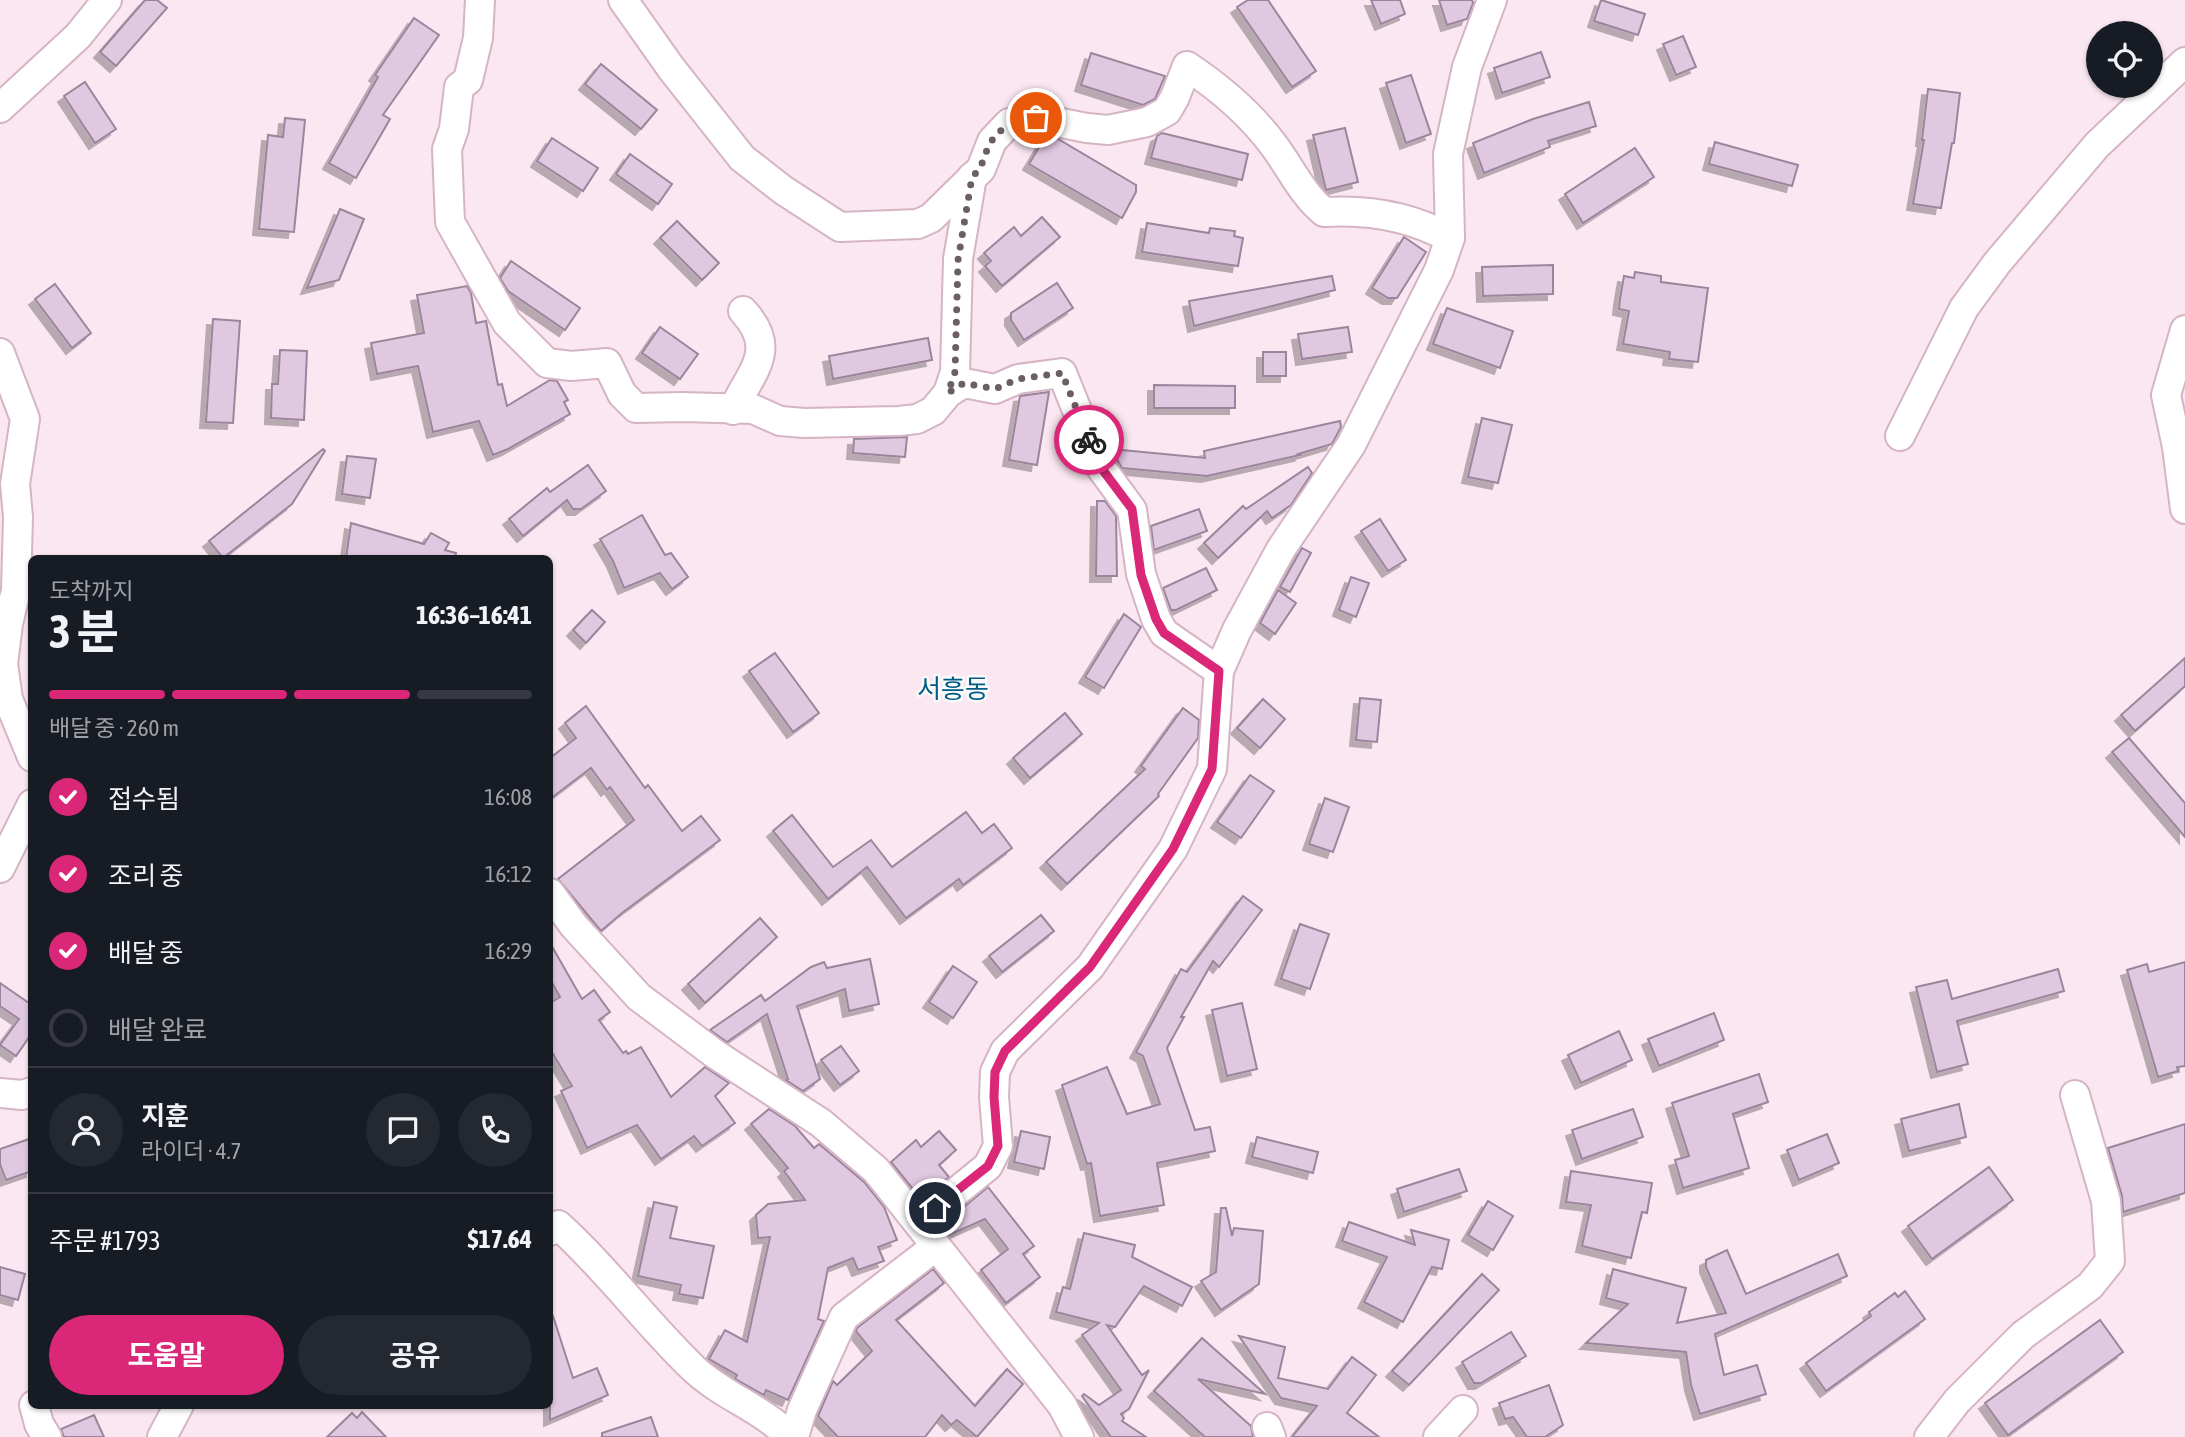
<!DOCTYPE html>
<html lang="ko">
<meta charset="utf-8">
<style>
:root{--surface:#171b24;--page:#242831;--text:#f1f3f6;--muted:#9ea1a6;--line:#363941;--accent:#db2777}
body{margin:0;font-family:"Asap Condensed","Noto Sans KR",sans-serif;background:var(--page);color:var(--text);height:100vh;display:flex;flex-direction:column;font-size:26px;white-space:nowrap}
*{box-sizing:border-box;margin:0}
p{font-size:23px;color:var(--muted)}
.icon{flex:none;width:38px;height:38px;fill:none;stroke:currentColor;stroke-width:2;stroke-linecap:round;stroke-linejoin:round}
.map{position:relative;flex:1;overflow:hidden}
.side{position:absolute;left:28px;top:555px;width:525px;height:854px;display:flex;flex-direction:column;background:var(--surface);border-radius:10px;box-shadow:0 2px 5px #0004}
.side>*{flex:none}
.controls{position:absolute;left:2086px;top:21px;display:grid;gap:14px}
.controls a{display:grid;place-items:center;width:77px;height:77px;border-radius:50%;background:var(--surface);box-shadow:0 2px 5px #0004;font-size:35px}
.pin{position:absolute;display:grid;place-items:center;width:60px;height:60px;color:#fff;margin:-30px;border:4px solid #fff;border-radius:50%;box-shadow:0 2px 7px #0007}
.courier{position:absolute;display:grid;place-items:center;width:70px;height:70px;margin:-35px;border:5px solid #db2777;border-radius:50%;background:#fff;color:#222;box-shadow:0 2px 9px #0007}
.summary em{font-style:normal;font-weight:700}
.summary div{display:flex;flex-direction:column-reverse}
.summary{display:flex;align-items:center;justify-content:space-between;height:119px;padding:0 21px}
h1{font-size:46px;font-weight:700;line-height:52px}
.bar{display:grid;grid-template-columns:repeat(4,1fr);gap:10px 7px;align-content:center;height:84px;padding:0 21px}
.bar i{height:9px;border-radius:5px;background:var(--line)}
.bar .selected{background:var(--accent)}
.bar p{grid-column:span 4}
.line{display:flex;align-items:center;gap:18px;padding:0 21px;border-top:2px solid var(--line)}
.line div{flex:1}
.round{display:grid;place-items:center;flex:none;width:74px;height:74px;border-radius:37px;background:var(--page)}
ol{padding:0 21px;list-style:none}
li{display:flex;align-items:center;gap:21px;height:77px}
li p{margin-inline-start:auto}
li .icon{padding:7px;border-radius:50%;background:var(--accent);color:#fff;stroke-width:4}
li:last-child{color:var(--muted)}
li i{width:38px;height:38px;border:4px solid var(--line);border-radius:50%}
.action{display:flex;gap:14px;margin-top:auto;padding:14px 21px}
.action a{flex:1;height:80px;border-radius:42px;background:var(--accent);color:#fff;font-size:28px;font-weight:700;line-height:80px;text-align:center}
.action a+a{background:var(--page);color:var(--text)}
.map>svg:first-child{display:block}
</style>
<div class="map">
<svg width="2185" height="1437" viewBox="0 0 2185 1437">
<defs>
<filter id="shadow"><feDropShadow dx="-6" dy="6" stdDeviation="0" flood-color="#0004"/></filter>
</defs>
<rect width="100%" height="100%" fill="#fbe7f1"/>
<g fill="#e0c8e1" stroke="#9b859c" stroke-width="2" filter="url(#shadow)">
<polygon points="145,0 157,0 167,8 116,66 100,52"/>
<polygon points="1248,0 1268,0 1316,71 1292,87 1237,7"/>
<polygon points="1371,0 1400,0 1405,14 1381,24"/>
<polygon points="1439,0 1472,0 1473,3 1467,19 1447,25"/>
<polygon points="1601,0 1645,14 1638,35 1594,21"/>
<polygon points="414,18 439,35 383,115 390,119 356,178 329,163 378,77 375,75"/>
<polygon points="1683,36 1696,67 1676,75 1663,44"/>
<polygon points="1541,52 1550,77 1502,93 1494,68"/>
<polygon points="1091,53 1165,76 1155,99 1143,105 1081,85"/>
<polygon points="601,64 657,110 641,129 585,84"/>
<polygon points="1411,75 1431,134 1406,143 1386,83"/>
<polygon points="85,82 116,129 95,143 64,96"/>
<polygon points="1928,89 1960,93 1954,143 1952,143 1941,208 1913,204 1924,140 1922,140"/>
<polygon points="1589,102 1596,126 1548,141 1550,147 1484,173 1473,143 1533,119"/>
<polygon points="285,118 305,120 294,232 259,229 268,135 283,137"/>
<polygon points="1345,128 1358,182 1326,190 1313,135"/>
<polygon points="1162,133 1248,154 1242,180 1151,158 1157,136"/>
<polygon points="1045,137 1058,139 1136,185 1136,192 1122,218 1029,164"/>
<polygon points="552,138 598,168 583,191 537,161"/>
<polygon points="1715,142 1798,165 1792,186 1709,164"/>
<polygon points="1635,148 1654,177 1583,223 1565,194"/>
<polygon points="630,154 672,184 658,204 616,174"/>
<polygon points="340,209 364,219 339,280 307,288"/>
<polygon points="1042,217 1060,237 1002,286 985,266 991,261 984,253 1014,227 1021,236"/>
<polygon points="677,221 719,263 702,280 660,238"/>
<polygon points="1147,223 1209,233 1210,228 1235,231 1234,236 1243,238 1238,266 1142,252"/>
<polygon points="1404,237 1426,252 1397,298 1388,298 1372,288"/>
<polygon points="511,261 580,308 565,330 508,291 500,278"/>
<polygon points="1553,265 1553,294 1483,296 1482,267"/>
<polygon points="1635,272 1661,276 1661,282 1708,288 1698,362 1669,359 1670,352 1623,344 1629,311 1619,309 1620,299 1624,276 1634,278"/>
<polygon points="1332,276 1335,290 1194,326 1189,301"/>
<polygon points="1057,283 1073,308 1024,340 1011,320 1011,313"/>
<polygon points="55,284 91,333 72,348 35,299"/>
<polygon points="467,286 471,293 476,323 486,321 498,385 502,384 507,406 550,380 557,381 568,400 564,402 570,414 508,449 493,455 479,421 433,432 418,366 377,374 371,343 424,333 417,295"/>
<polygon points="1447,308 1513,331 1500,368 1433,344"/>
<polygon points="213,319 240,321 233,423 206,422"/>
<polygon points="660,327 698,354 680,379 642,353"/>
<polygon points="1348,327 1352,352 1302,359 1298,334"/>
<polygon points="928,338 932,360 833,379 829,356"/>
<polygon points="280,350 307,351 304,420 271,418 272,384 278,384"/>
<rect x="1263" y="352" width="23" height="24"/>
<polygon points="1154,385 1235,386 1235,408 1154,408"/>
<polygon points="1049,392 1037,465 1009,460 1020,396"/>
<polygon points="1482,418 1512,425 1498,483 1468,477"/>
<polygon points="1340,421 1341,427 1332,444 1298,454 1300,455 1207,476 1122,468 1111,449 1205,458 1204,451"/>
<polygon points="907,437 905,457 853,453 854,439"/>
<polygon points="323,449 325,451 292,504 223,558 209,541"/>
<polygon points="347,456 376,459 370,498 342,494"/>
<polygon points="588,465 606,491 581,509 573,509 567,500 523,536 509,519 547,488 550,492"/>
<polygon points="1308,467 1312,473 1291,505 1272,518 1267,511 1218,558 1204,543 1243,506 1246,509"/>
<polygon points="1097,501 1105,501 1116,516 1117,576 1096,576"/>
<polygon points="1199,509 1207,531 1154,550 1151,526"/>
<polygon points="642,515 665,555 671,553 688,577 672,589 660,573 624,588 613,561 600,539"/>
<polygon points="1380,519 1406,560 1388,571 1361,531"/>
<polygon points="351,523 424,544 431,533 449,543 445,550 456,553 455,558 346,558"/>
<polygon points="1302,548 1311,553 1290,592 1280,587"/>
<polygon points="1206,568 1217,590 1176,610 1171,610 1163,588"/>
<polygon points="1351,577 1369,583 1356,617 1339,610"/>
<polygon points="1278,590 1296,603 1275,634 1260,623"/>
<polygon points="592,610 605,622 586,643 573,630"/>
<polygon points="1124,614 1141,627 1104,688 1085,677"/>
<polygon points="775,653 819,713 793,732 749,671"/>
<polygon points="2185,658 2185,686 2135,731 2121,715"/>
<polygon points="1360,698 1381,700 1377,742 1356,740"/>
<polygon points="1263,699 1285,719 1260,748 1237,728"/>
<polygon points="586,706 645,788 648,785 682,831 701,816 720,840 622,913 601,931 558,879 634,820 610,787 607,790 591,768 550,799 550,758 576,738 565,723"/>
<polygon points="1183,708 1199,720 1198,738 1158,794 1159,796 1067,884 1046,862 1145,769 1141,766"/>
<polygon points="1065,713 1082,734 1030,778 1013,758"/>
<polygon points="2129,738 2185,803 2185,837 2112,752"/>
<polygon points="1250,775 1274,791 1241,838 1217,822"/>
<polygon points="1325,798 1349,807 1333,852 1309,844"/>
<polygon points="966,812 982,833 994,824 1012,848 963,885 959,879 906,918 867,867 828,899 773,831 792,815 833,867 871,840 892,867"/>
<polygon points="1243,896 1262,910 1219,967 1213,961 1181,1017 1184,1017 1167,1048 1195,1130 1210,1127 1215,1151 1157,1163 1164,1205 1100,1216 1091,1163 1087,1164 1062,1085 1107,1067 1127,1114 1160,1104 1143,1056 1136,1052 1181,969 1187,972"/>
<polygon points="1041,915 1054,931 1002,972 989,956"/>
<polygon points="760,918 777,937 705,1003 688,984"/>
<polygon points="1300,924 1329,934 1310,989 1281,979"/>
<polygon points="550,943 582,999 594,990 610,1012 599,1020 623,1053 626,1051 628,1054 641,1047 671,1097 705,1067 729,1083 715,1096 735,1123 702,1146 694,1136 661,1159 637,1125 587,1148 561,1091 572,1086 550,1049 550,1003 560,997 550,979"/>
<polygon points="870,959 879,1004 849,1011 845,989 797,1006 820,1079 803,1091 786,1080 788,1079 767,1014 727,1042 710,1030 761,995 765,1001 811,967 824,962 827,968"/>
<polygon points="2185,962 2185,1066 2177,1067 2178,1071 2158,1077 2127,970 2147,964 2149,972"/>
<polygon points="953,966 977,982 953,1018 929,1002"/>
<polygon points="2058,969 2064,991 1957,1021 1968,1064 1937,1072 1916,987 1947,980 1952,999"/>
<polygon points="0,983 29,1003 32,1000 32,1033 16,1056 0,1045 19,1019 0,1006"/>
<polygon points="1242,1003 1257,1069 1227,1076 1212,1010"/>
<polygon points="1714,1013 1724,1040 1659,1066 1648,1039"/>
<polygon points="1619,1031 1632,1060 1581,1083 1568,1055"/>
<polygon points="841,1046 859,1071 840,1085 821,1060"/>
<polygon points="1759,1074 1768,1102 1733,1114 1749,1168 1683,1188 1675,1160 1689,1156 1672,1103"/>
<polygon points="1959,1104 1966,1137 1909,1151 1901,1119"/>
<polygon points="769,1109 795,1126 814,1148 819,1144 864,1182 884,1207 897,1240 878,1247 884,1261 858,1270 853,1258 828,1268 818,1319 824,1321 788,1400 766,1390 764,1395 755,1390 735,1379 737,1375 709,1359 725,1330 747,1342 770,1237 758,1238 756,1215 768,1204 805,1200 784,1171 788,1168 751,1124"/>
<polygon points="1633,1109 1643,1137 1582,1159 1572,1130"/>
<polygon points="2185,1124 2185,1193 2123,1212 2122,1196 2108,1148"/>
<polygon points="939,1131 956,1150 939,1165 949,1177 921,1199 891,1162 916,1140 921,1147"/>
<polygon points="1021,1131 1050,1137 1044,1169 1014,1162"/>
<polygon points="1827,1134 1839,1163 1799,1180 1787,1150"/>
<polygon points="1257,1137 1318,1152 1313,1173 1252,1157"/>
<polygon points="32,1138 32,1171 6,1180 0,1164 0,1149"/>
<polygon points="1989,1167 2013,1200 1932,1259 1908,1226"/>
<polygon points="1459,1169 1467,1191 1404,1212 1397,1189"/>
<polygon points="1571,1171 1652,1183 1647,1213 1642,1212 1631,1258 1582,1246 1591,1205 1566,1202"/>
<polygon points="988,1187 1034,1246 1023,1254 1040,1277 1006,1303 981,1270 1008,1249 985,1219 949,1235 941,1226"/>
<polygon points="1488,1201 1513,1216 1493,1250 1468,1235"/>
<polygon points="654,1202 677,1207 670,1238 714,1246 703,1298 679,1294 681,1285 638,1276"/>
<polygon points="1221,1208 1226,1208 1232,1236 1234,1228 1263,1231 1259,1284 1221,1310 1201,1281 1216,1272"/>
<polygon points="1349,1222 1415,1245 1411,1230 1449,1240 1442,1269 1432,1267 1403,1322 1364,1302 1387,1257 1342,1241"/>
<polygon points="1084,1233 1135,1245 1132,1257 1192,1287 1182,1306 1144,1286 1115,1327 1107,1325 1142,1375 1149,1370 1129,1409 1121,1414 1124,1418 1122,1421 1146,1437 1111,1437 1082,1396 1084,1394 1099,1405 1121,1390 1082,1335 1099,1323 1056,1312 1063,1287 1070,1289"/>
<polygon points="1727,1250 1746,1294 1838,1254 1847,1276 1715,1334 1724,1375 1757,1365 1766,1394 1700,1414 1691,1385 1686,1352 1586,1343 1628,1304 1606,1298 1613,1269 1686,1288 1677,1323 1726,1313 1706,1267 1706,1260"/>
<polygon points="0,1267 25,1274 18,1300 0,1295"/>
<polygon points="933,1269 944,1283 896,1320 975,1406 1007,1369 1023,1384 977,1437 957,1420 951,1425 942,1415 925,1437 838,1437 818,1416 833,1381 837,1385 872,1351 856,1331 857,1328"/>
<polygon points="1482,1274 1499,1290 1409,1385 1392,1371"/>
<polygon points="1905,1291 1925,1319 1826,1391 1806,1363 1871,1316 1869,1312 1895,1293 1898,1297"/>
<polygon points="553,1316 573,1378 597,1368 608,1395 550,1420 550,1317"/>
<polygon points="2100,1320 2123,1352 2008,1435 1985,1403"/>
<polygon points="1511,1332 1526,1356 1481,1383 1474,1383 1462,1362"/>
<polygon points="1239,1336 1285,1347 1278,1378 1328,1389 1352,1357 1376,1375 1347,1413 1379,1437 1292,1437 1317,1406 1281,1398"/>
<polygon points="1202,1338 1265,1394 1198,1379 1251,1426 1253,1437 1205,1437 1154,1391"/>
<polygon points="1549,1385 1563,1425 1545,1437 1527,1437 1513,1417 1505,1419 1499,1403"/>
<polygon points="362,1412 386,1437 327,1437 352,1413 357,1418"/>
<polygon points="94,1415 104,1437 64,1437 61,1429"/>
<polygon points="651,1417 658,1437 602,1437 602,1433"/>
</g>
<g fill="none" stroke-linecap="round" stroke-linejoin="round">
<g stroke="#d5b4c4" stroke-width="32">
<g id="minor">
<polyline points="480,0 478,38 468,80 459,87 454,129 447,149 450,222 507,323 547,363 571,366 607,363 622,394 636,408 683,407 753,409 780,421 804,423 899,421 917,419 933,411 948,393 964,383 995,389 1018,379 1062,373 1099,465 1132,510 1141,574 1156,619 1164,633 1219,671"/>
<path d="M623 0 671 68 742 158 783 190 840 227 918 224 931 218 981 169 992 141 1009 123 1036 118 1087 128 1108 130 1147 122 1167 111 1175 97 1187 66C1220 88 1251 114 1275 147 1291 169 1303 195 1324 212 1369 209 1410 216 1450 238"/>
<polyline points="0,108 78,36 107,0"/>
<polyline points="2185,330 2166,395 2177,447 2185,509"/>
<polyline points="0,353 25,419 15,484 18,517 16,590 8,624 3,664 8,699 32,757"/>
<polyline points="948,393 955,372 958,259 972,177"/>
<path d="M733 410C751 371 779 350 743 311"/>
<polyline points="1900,436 1964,308 1997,263 2097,145 2185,62"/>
<polyline points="0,868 32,804"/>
<polyline points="550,893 574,926 639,997 715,1054 821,1123 876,1170 1062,1405 1079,1437"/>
<polyline points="0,1093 22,1095 32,1092"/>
<polyline points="918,1223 988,1166 998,1146 994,1097 995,1072 1005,1051 1090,967 1173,849 1212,769 1219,671 1237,630 1281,549 1351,445 1439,270 1450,238 1448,154 1467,67 1492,0"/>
<path d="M550 1231 558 1225C607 1269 646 1323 694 1369 723 1396 763 1409 790 1437"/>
<polyline points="34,1405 39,1424 47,1437"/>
<polyline points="1267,1427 1271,1437"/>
<polyline points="162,1437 179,1405"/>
<polyline points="794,1437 802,1410 844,1317 935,1247"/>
<polyline points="1438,1437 1463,1410"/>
<polyline points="1929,1437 1957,1401 2023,1335 2090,1286 2110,1261 2106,1201 2075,1095"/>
</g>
</g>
<use href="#minor" stroke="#fff" stroke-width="28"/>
</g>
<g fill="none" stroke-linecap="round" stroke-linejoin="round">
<path stroke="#6c5e65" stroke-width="7" stroke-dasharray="0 12.6" d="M1036 118C1018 122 1001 125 991 142 983 155 985 165 972 177L958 260 955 372 948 393 964 383 995 389 1018 379 1062 373 1089 440"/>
<polyline stroke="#db2777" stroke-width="9" points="935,1208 988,1166 998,1146 994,1097 995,1072 1005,1051 1090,967 1173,849 1212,769 1219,671 1164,633 1156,619 1141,575 1132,509 1099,465 1089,440"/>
</g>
<g text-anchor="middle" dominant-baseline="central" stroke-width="5" stroke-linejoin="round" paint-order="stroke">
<g font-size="26" fill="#005b85" stroke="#fafafa">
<text x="953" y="689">서흥동</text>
</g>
</g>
</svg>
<div class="controls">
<a><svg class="icon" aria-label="locate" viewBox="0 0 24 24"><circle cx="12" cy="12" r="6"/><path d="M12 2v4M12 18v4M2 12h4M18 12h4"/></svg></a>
</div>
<div class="pin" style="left:1036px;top:118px;background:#ea580c"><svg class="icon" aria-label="bag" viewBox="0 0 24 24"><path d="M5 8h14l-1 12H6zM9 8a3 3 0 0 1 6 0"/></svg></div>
<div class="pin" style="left:935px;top:1208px;background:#1f2937"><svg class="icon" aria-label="home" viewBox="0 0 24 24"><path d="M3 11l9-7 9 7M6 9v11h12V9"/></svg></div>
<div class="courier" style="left:1089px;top:440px"><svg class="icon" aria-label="bike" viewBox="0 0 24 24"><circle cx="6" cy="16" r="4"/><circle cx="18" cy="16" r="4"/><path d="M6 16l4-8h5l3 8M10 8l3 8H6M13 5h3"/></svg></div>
<section class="side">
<div class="summary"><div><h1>3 분</h1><p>도착까지</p></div><em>16:36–16:41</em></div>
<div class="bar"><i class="selected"></i><i class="selected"></i><i class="selected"></i><i></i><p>배달 중 · 260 m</p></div>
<ol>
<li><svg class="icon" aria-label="check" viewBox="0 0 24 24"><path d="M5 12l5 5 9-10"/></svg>접수됨<p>16:08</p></li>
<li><svg class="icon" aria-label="check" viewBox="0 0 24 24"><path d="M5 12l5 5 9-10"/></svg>조리 중<p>16:12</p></li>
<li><svg class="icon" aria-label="check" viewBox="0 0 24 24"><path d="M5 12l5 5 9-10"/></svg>배달 중<p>16:29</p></li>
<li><i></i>배달 완료</li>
</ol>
<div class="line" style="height:126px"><a class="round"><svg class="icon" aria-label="person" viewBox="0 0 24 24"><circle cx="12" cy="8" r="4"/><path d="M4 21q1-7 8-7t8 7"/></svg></a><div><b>지훈</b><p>라이더 · 4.7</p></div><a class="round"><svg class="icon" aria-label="chat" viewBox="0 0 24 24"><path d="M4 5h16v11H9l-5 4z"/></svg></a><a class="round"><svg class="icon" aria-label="phone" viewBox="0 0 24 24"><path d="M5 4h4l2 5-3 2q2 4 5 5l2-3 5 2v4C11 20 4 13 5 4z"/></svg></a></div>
<div class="line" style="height:91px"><div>주문 #1793</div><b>$17.64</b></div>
<div class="action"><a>도움말</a><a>공유</a></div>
</section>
</div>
